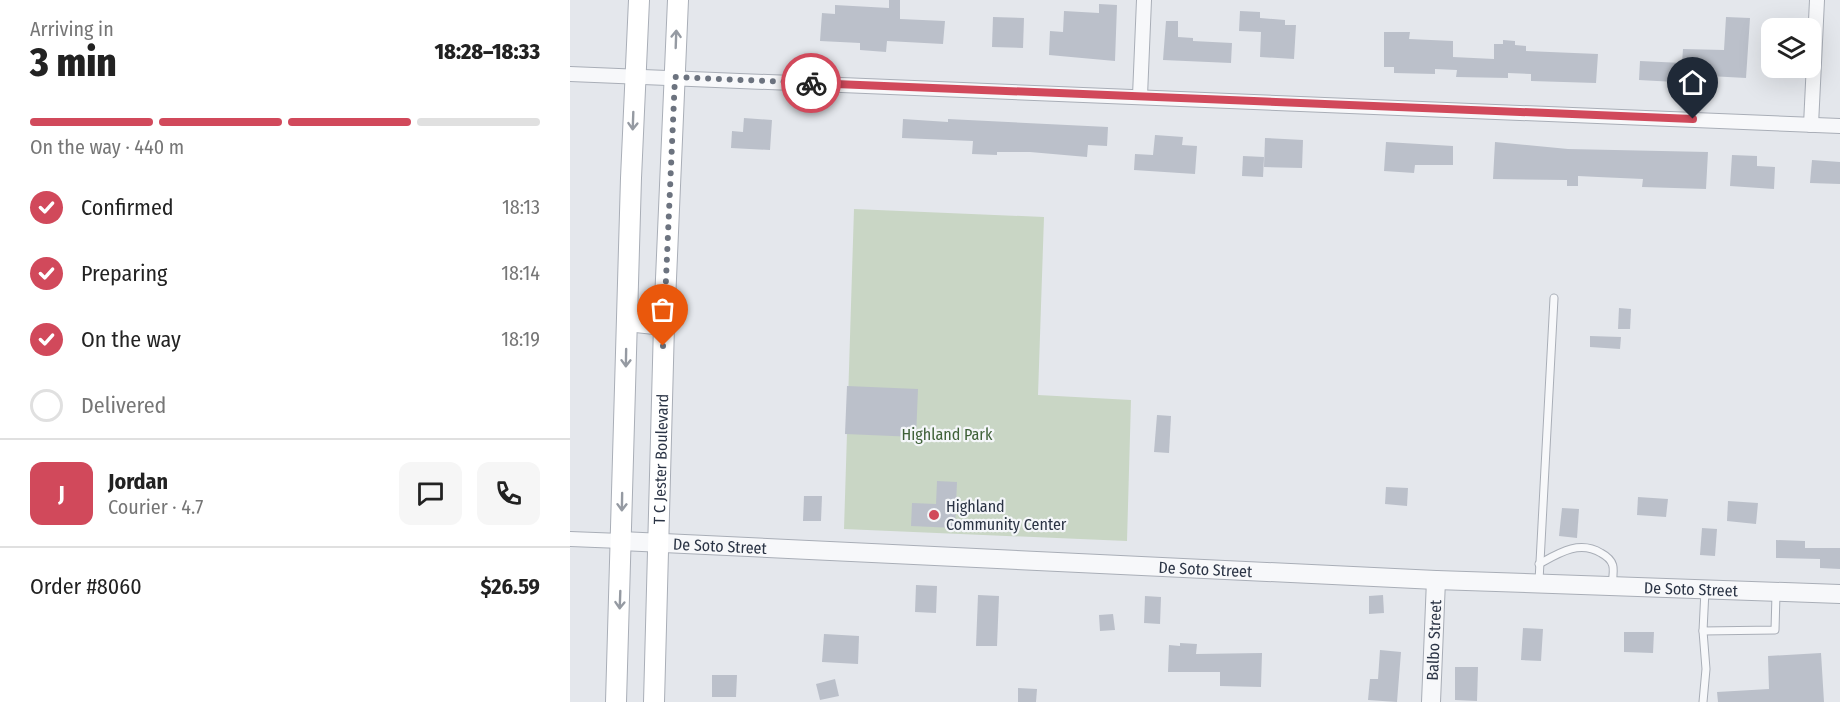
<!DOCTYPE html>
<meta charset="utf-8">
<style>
:root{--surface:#fff;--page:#f6f6f6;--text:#222;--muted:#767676;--line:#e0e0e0;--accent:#d1495b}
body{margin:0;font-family:"Fira Sans Condensed",sans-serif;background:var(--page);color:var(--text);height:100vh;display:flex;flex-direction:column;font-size:22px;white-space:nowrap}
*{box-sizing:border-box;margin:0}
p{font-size:20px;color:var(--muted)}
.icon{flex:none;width:33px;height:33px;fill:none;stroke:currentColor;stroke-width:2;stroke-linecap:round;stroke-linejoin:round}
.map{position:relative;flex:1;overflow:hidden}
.panel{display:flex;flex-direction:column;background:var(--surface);width:570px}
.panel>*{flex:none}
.fabs{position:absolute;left:1191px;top:18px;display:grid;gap:12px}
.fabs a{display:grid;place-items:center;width:60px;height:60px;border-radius:12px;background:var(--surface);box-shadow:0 6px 24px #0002;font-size:30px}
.pin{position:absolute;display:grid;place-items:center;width:51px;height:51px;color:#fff;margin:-62px -26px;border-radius:50% 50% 50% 0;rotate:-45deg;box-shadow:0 0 6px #0007}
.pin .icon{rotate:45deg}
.courier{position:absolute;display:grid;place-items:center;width:60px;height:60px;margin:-30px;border:4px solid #d1495b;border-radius:50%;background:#fff;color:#222;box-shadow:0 2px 8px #0007}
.head em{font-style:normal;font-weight:800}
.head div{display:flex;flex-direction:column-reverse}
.head{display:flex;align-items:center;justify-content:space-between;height:102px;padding:0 30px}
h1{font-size:39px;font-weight:800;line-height:45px}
.bar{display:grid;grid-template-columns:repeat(4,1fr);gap:9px 6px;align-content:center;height:72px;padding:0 30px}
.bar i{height:8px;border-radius:4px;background:var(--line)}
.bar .active{background:var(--accent)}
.bar p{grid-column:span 4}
.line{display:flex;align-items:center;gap:15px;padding:0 30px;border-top:2px solid var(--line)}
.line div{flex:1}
.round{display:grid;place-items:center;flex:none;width:63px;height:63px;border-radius:12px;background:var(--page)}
ol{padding:0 30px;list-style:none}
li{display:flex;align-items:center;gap:18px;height:66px}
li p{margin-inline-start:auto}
li .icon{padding:6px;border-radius:50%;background:var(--accent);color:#fff;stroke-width:4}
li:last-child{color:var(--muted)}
li i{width:33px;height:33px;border:3px solid var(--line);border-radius:50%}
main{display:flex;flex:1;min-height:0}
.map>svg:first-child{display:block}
</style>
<main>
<section class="panel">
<div class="head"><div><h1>3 min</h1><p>Arriving in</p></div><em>18:28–18:33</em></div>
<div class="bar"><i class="active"></i><i class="active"></i><i class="active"></i><i></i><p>On the way · 440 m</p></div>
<ol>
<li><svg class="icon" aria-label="check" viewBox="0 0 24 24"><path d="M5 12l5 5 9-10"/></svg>Confirmed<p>18:13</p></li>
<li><svg class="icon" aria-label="check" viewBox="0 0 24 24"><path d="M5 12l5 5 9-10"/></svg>Preparing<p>18:14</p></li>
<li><svg class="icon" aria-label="check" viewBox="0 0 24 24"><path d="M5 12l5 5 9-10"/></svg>On the way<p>18:19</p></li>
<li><i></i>Delivered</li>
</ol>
<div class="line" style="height:108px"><b class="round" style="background:var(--accent);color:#fff">J</b><div><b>Jordan</b><p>Courier · 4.7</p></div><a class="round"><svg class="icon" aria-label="chat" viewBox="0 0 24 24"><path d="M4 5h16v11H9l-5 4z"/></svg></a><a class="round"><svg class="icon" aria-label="phone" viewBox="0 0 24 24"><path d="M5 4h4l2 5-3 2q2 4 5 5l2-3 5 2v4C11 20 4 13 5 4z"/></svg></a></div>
<div class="line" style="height:78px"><div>Order #8060</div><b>$26.59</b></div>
</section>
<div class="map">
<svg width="1270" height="702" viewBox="0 0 1270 702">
<rect width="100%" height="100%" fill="#e4e7ec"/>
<polygon fill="#c9d6c5" points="284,209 474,217 468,395 561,400 557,541 274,529"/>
<g fill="#bbc0ca">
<polygon points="319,0 330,0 330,19 375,21 373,44 317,41 316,52 290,50 290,43 250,41 252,13 265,14 265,5 319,8"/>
<polygon points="529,4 547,5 545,61 479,55 480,31 493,32 494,11 529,13"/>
<polygon points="670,11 690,12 690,18 715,20 715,25 726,25 724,59 690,57 691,32 669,31"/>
<polygon points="423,17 454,18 453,48 422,47"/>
<polygon points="1156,17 1180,18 1176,78 1139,76 1138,87 1123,86 1123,83 1069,80 1070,61 1112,63 1113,49 1154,50"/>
<polygon points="596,21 608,21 608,37 623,38 623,41 662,43 661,63 593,60"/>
<polygon points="814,32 840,32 839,39 883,41 883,57 924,59 924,44 933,44 933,40 945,41 945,45 956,46 956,51 1028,54 1026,83 961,81 961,74 938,73 938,78 886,77 887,70 865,69 865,74 824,73 824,67 814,67"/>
<polygon points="174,118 202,120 200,150 161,148 162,131 173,132"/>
<polygon points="333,119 378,122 378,119 538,127 537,146 518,145 517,157 460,152 427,152 427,155 402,154 403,141 332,138"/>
<polygon points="585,135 613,137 612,145 627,146 625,174 564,170 565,154 583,155"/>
<polygon points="695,138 733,140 732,168 694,167"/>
<polygon points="816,142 883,146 883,165 845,165 844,173 814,171"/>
<polygon points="925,142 998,149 1138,152 1136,189 1072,187 1073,179 1028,177 1008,176 1008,186 997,186 997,180 923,179"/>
<polygon points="1162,155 1187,156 1187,166 1205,167 1204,189 1160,186"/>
<polygon points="673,156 694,157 693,177 672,176"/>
<polygon points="1242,160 1270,162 1270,184 1240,183"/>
<polygon points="1049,308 1061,309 1060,329 1048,329"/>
<polygon points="1020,336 1051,337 1050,349 1020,347"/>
<polygon points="277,386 348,389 346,437 275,434"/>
<polygon points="587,415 601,416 599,453 584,452"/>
<polygon points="367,481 387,482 385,528 341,526 342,503 366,504"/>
<polygon points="816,487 838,488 837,506 815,504"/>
<polygon points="234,496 252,496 251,521 233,521"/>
<polygon points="1068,497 1098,499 1096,517 1067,515"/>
<polygon points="1158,501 1188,503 1186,524 1157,521"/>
<polygon points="992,508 1009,509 1007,538 989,536"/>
<polygon points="1132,528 1147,529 1145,556 1130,555"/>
<polygon points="1206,540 1235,541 1235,548 1270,548 1270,569 1250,568 1250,559 1206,558"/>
<polygon points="346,585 367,586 366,613 345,612"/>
<polygon points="408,595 429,596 427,646 406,646"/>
<polygon points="813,595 814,613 799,614 799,596"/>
<polygon points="575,596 591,597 590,624 574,623"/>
<polygon points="543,614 545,630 530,631 529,615"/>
<polygon points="953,628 973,629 971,661 951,660"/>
<polygon points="1054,632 1084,632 1083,653 1054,652"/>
<polygon points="254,634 289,636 288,664 252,662"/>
<polygon points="610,643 627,644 626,654 692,653 691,687 650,686 650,672 598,672 599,645 610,646"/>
<polygon points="810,650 831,652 827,702 798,700 800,679 808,679"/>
<polygon points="1251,653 1254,702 1148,702 1147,692 1199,689 1198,656"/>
<polygon points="885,667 908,667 907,701 885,700"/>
<polygon points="142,675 167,675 166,697 142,697"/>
<polygon points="265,679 269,696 250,700 246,684"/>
<polygon points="448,688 467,689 466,702 448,702"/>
</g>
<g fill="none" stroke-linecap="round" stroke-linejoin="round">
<g stroke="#a9aeb7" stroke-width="9">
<g id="service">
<path d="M969 564C989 553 1009 540 1031 553 1046 561 1044 569 1042 584"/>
<polyline points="969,581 984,298"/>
<polyline points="1135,590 1133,631 1205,630 1206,594"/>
<polyline points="1133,631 1136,669 1133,702"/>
</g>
</g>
<g stroke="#a9aeb7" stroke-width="16">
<g id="minor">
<polyline points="0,74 1270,126"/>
<polyline points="570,96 574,0"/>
<polyline points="1241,125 1247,0"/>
<polyline points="0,539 51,541"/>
</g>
</g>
<g stroke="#a9aeb7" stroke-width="20">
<g id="tertiary">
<path id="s1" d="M51 541 866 580 1270 594"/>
<path id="s2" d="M861 702 866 580"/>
</g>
</g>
<g stroke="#a9aeb7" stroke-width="22">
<g id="secondary">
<polyline points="57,321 94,325"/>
<polyline points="46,702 61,178 69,0"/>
<path id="s3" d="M84 702 94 325 108 0"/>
</g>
</g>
<use href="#service" stroke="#f7f8fa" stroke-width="7"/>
<use href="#minor" stroke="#f7f8fa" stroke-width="14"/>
<use href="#tertiary" stroke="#f7f8fa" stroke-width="18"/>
<use href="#secondary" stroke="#fff" stroke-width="20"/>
</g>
<defs><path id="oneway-shaft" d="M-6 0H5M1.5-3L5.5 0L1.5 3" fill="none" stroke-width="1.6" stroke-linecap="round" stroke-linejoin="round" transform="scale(1.5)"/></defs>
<g stroke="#959aa2">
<use href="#oneway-shaft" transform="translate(106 39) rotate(-88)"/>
<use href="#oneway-shaft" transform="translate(63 121) rotate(92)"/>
<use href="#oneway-shaft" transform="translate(56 358) rotate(91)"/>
<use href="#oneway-shaft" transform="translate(52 502) rotate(91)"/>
<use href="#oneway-shaft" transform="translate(50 600) rotate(92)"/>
</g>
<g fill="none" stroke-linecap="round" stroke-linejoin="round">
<polyline stroke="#6c737f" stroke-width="6" stroke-dasharray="0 10.8" points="93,346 105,77 241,83"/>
<polyline stroke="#d1495b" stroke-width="8" points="241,83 1123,119"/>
</g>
<circle fill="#d1495b" stroke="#f4f6f9" stroke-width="2" cx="364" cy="515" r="6"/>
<g text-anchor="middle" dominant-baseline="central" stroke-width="4.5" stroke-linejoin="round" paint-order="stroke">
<g font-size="16" fill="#3f6138" stroke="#f4f6f9">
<text x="377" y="434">Highland Park</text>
</g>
<g font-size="16" fill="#2b3445" stroke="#f4f6f9">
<text stroke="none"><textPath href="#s3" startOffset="243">T C Jester Boulevard</textPath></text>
<text stroke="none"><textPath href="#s1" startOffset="99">De Soto Street</textPath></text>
<text stroke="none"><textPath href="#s1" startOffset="585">De Soto Street</textPath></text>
<text stroke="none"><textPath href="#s1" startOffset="1071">De Soto Street</textPath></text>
<text stroke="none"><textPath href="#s2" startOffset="62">Balbo Street</textPath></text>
</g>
<g font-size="16" fill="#2b3445" stroke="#f4f6f9" text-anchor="start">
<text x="376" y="506">Highland<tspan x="376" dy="18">Community Center</tspan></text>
</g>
</g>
</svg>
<div class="fabs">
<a><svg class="icon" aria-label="layers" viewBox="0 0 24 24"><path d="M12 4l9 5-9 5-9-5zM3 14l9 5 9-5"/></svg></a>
</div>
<div class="pin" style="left:93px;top:346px;background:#ea580c"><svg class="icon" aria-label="bag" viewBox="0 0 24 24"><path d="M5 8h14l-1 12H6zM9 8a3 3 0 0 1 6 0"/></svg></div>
<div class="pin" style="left:1123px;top:119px;background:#1f2937"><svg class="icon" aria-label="home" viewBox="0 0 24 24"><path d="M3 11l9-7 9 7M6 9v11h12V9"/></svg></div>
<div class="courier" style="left:241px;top:83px"><svg class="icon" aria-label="bike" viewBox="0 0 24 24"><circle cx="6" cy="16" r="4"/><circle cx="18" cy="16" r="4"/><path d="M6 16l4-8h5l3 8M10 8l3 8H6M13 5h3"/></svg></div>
</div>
</main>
